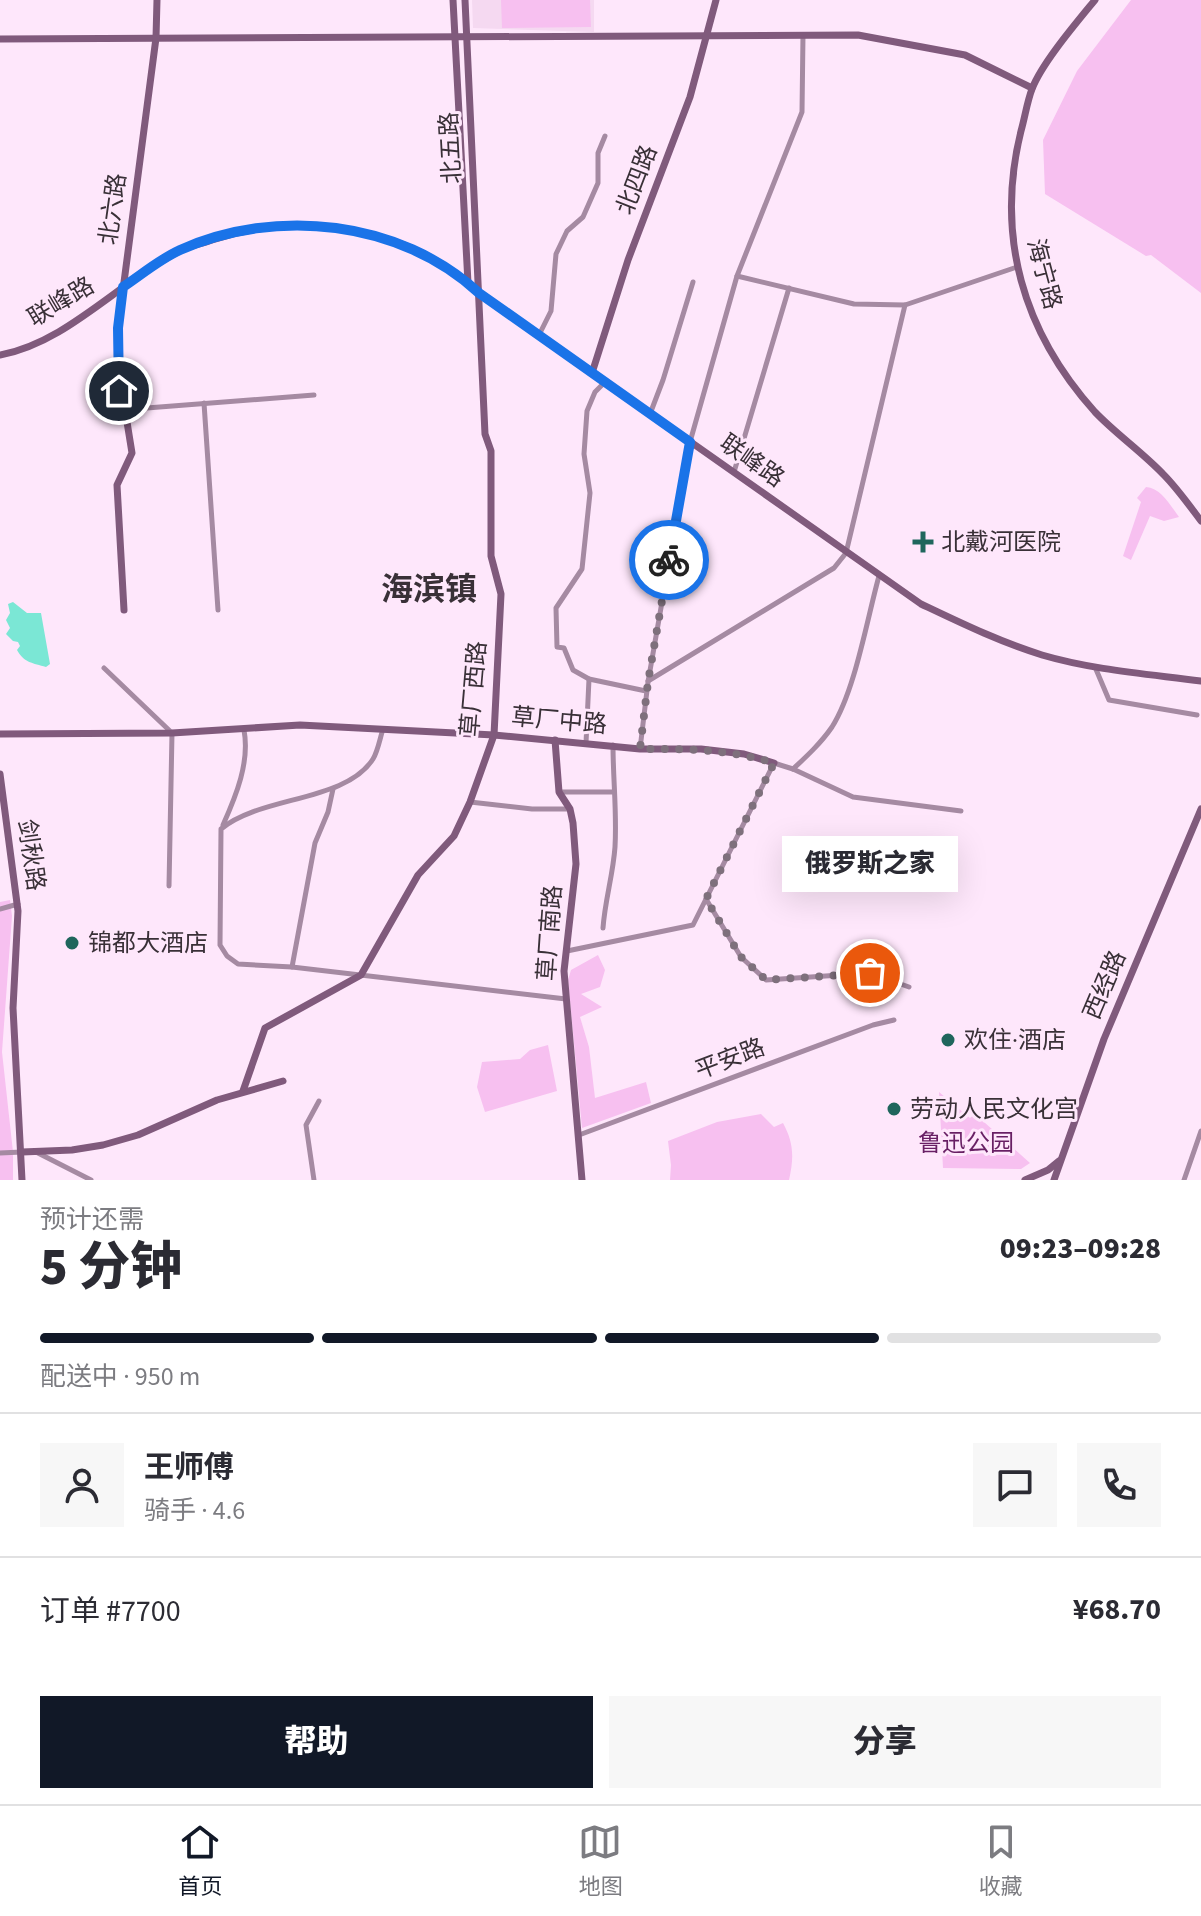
<!DOCTYPE html>
<html lang="zh">
<meta charset="utf-8">
<style>
:root{--surface:#fff;--page:#f7f7f7;--text:#2b2b33;--muted:#7c7c81;--line:#e1e1e2;--accent:#111827}
body{margin:0;font-family:"Source Sans 3","Noto Sans SC",sans-serif;background:var(--page);color:var(--text);height:100vh;display:flex;flex-direction:column;font-size:30px;white-space:nowrap}
*{box-sizing:border-box;margin:0}
p{font-size:26px;color:var(--muted)}
.icon{flex:none;width:44px;height:44px;fill:none;stroke:currentColor;stroke-width:2;stroke-linecap:round;stroke-linejoin:round}
.map{position:relative;height:1180px;overflow:hidden}
.panel{display:flex;flex-direction:column;background:var(--surface);flex:1}
.panel>*{flex:none}
.pin{position:absolute;display:grid;place-items:center;width:68px;height:68px;color:#fff;margin:-34px;border:4px solid #fff;border-radius:50%;box-shadow:0 2px 8px #0007}
.courier{position:absolute;display:grid;place-items:center;width:80px;height:80px;margin:-40px;border:6px solid #1a73e8;border-radius:50%;background:#fff;color:#222;box-shadow:0 2px 10px #0007}
.bubble{position:absolute;height:56px;border-radius:0px;background:var(--surface);box-shadow:0 8px 32px #0002;font-size:26px;font-weight:800;line-height:56px;text-align:center}
.headline em{font-style:normal;font-weight:800}
.headline div{display:flex;flex-direction:column-reverse}
.headline{display:flex;align-items:center;justify-content:space-between;height:136px;padding:0 40px}
h1{font-size:52px;font-weight:800;line-height:60px}
.bar{display:grid;grid-template-columns:repeat(4,1fr);gap:12px 8px;align-content:center;height:96px;padding:0 40px}
.bar i{height:10px;border-radius:6px;background:var(--line)}
.bar .active{background:var(--accent)}
.bar p{grid-column:span 4}
.line{display:flex;align-items:center;gap:20px;padding:0 40px;border-top:2px solid var(--line)}
.line div{flex:1}
.round{display:grid;place-items:center;flex:none;width:84px;height:84px;border-radius:0px;background:var(--page)}
.cta{display:flex;gap:16px;margin-top:auto;padding:16px 40px}
.cta a{flex:1;height:92px;border-radius:0px;background:var(--accent);color:#fff;font-size:32px;font-weight:800;line-height:92px;text-align:center}
.cta a+a{background:var(--page);color:var(--text)}
.tab-bar{display:flex;justify-content:space-around;align-items:center;height:112px;border-top:2px solid var(--line);background:var(--surface);font-size:22px;color:var(--muted)}
.tab-bar a{display:grid;justify-items:center;gap:4px}
.tab-bar .active{color:var(--accent)}
.map>svg:first-child{display:block}
</style>
<div class="map">
<svg width="1201" height="1180" viewBox="0 0 1201 1180">
<rect width="100%" height="100%" fill="#fee7fb"/>
<polygon fill="#f5d9f1" points="472,0 594,0 594,32 473,28"/>
<g fill="#f7c0f0">
<polygon points="501,0 590,0 591,27 502,28"/>
<polygon points="1131,0 1201,0 1201,293 1151,255 1146,256 1045,194 1043,140 1077,71"/>
<path d="M1146 487C1161 488 1170 505 1179 517L1164 521 1150 516 1131 560 1123 556 1141 502 1137 498Z"/>
<polygon points="10,900 12,916 2,1052 13,1152 13,1180 0,1180 0,902"/>
<polygon points="598,955 605,970 600,987 581,994 602,1007 580,1017 589,1047 595,1098 646,1082 651,1103 582,1128 568,980 571,970"/>
<polygon points="548,1045 557,1091 485,1112 477,1087 482,1062 520,1059 530,1050"/>
<polygon points="939,1092 970,1118 975,1114 1030,1163 1021,1169 943,1168"/>
<path d="M761 1114 774 1127 783 1123C794 1143 794 1158 789 1180H670L671 1165 668 1141 717 1122Z"/>
</g>
<path fill="#7be7d5" d="M13 602 27 613H41L50 664 46 667C33 663 24 663 17 650L20 646 18 642 13 641 6 634 10 628 6 620 10 613 8 604Z"/>
<g fill="none" stroke-linecap="round" stroke-linejoin="round">
<g stroke="#a58aa2" stroke-width="5">
<polyline points="737,276 854,304 905,305 1017,267"/>
<polyline points="539,335 551,311 556,254 567,231 583,217 598,183 598,153 605,136"/>
<polyline points="605,382 595,392 587,411 584,454 590,493 582,569 556,608 557,647 564,648 573,670 589,679 646,691"/>
<polyline points="204,403 218,610"/>
<polyline points="121,410 314,395"/>
<polyline points="650,414 663,380 693,282"/>
<polyline points="734,472 789,288"/>
<polyline points="1095,667 1109,700 1197,715"/>
<polyline points="104,668 172,733 169,886"/>
<polyline points="648,681 834,568 846,553 905,305"/>
<path d="M383 729C380 738 378 751 373 759 346 802 260 796 221 829L220 945 227 956 238 964 292 967 566 999"/>
<polyline points="586,743 589,679"/>
<polyline points="640,749 648,682 690,442 737,276 802,112 803,35"/>
<path d="M793 769C807 756 821 743 832 727 855 691 867 619 879 576"/>
<polyline points="560,792 612,792"/>
<polyline points="470,802 532,809 570,809"/>
<path d="M223 825C236 796 250 762 244 730"/>
<polyline points="706,899 741,957 766,980 870,973 909,987"/>
<polyline points="0,909 18,904"/>
<path d="M603 928C605 900 613 875 615 847 617 812 613 780 613 745"/>
<polyline points="567,951 693,925 774,763 793,769 853,797 961,811"/>
<polyline points="292,967 315,843 328,812 333,789"/>
<polyline points="579,1135 873,1025 894,1020"/>
<polyline points="36,1152 91,1180"/>
<polyline points="0,1153 22,1152"/>
<polyline points="314,1180 306,1125 319,1101"/>
<polyline points="1184,1180 1201,1131"/>
</g>
<g stroke="#805a7c" stroke-width="7">
<polyline points="453,0 468,283"/>
<path d="M1095 0C1077 22 1042 63 1032 89 1027 102 1025 117 1021 131 995 236 1023 332 1095 412 1116 434 1142 452 1163 474 1177 488 1189 505 1201 521"/>
<polyline points="0,39 858,35 965,55 1032,88"/>
<path d="M0 355C66 343 119 282 178 252 188 246 201 244 212 240 301 211 409 226 479 293L921 604C961 623 1000 642 1042 655 1093 670 1148 674 1201 681"/>
<polyline points="592,373 628,260 690,97 716,0"/>
<polyline points="124,610 117,485 132,453 127,422 120,410 118,328 156,38 157,0"/>
<polyline points="0,734 172,733 300,725 494,735 640,749 701,749 744,754 774,763"/>
<polyline points="555,740 559,792 570,809 573,823 576,864 564,971 582,1180"/>
<polyline points="0,774 18,911 13,1008 22,1180"/>
<polyline points="243,1091 265,1028 361,975 418,875 454,836 470,802 494,735 501,594 491,556 491,451 485,434 465,0"/>
<polyline points="22,1152 72,1150 103,1145 138,1135 217,1100 283,1081"/>
<polyline points="1025,1180 1048,1170 1059,1161"/>
<polyline points="1054,1180 1104,1039 1201,809"/>
</g>
</g>
<g fill="none" stroke-linecap="round" stroke-linejoin="round">
<path stroke="#7e707c" stroke-width="8" stroke-dasharray="0 14.4" d="M669 560 648 682 640 749C686 749 729 749 774 763L706 899 741 957 766 980 870 973"/>
<path stroke="#1a73e8" stroke-width="10" d="M119 391 118 328 123 287C141 275 160 259 180 250 276 207 400 220 479 293L690 442 669 560"/>
</g>
<g fill="#1f665c" stroke="#fee7fb" stroke-width="3">
<path d="M919 530h8v8h8v8h-8v8h-8v-8h-8v-8h8z"/>
<circle cx="72" cy="943" r="8"/>
<circle cx="948" cy="1040" r="8"/>
<circle cx="894" cy="1109" r="8"/>
</g>
<g text-anchor="middle" dominant-baseline="central" stroke-width="6" stroke-linejoin="round" paint-order="stroke">
<g font-size="24" fill="#393037" stroke="#fee7fb">
<text transform="translate(451 148) rotate(-93)">北五路</text>
<text transform="translate(637 180) rotate(-69)">北四路</text>
<text transform="translate(113 209) rotate(-82)">北六路</text>
<text transform="translate(1044 274) rotate(75)">海宁路</text>
<text transform="translate(61 302) rotate(-31)">联峰路</text>
<text transform="translate(752 461) rotate(35)">联峰路</text>
<text transform="translate(474 689) rotate(-85)">草厂西路</text>
<text transform="translate(559 721) rotate(5)">草厂中路</text>
<text transform="translate(31 855) rotate(82)">剑秋路</text>
<text transform="translate(550 933) rotate(-86)">草厂南路</text>
<text transform="translate(1105 985) rotate(-67)">西经路</text>
<text transform="translate(730 1059) rotate(-21)">平安路</text>
</g>
<g font-size="24" fill="#393037" stroke="#fee7fb" text-anchor="start">
<text x="941" y="542">北戴河医院</text>
<text x="88" y="943">锦都大酒店</text>
<text x="964" y="1040">欢住·酒店</text>
<text x="910" y="1109">劳动人民文化宫</text>
</g>
<g font-size="24" fill="#681f64" stroke="#fee7fb">
<text x="966" y="1143">鲁迅公园</text>
</g>
<g font-size="32" font-weight="bold" fill="#393037" stroke="#fee7fb">
<text x="429" y="590">海滨镇</text>
</g>
</g>
</svg>
<div class="pin" style="left:870px;top:973px;background:#ea580c"><svg class="icon" aria-label="bag" viewBox="0 0 24 24"><path d="M5 8h14l-1 12H6zM9 8a3 3 0 0 1 6 0"/></svg></div>
<div class="pin" style="left:119px;top:391px;background:#1f2937"><svg class="icon" aria-label="home" viewBox="0 0 24 24"><path d="M3 11l9-7 9 7M6 9v11h12V9"/></svg></div>
<div class="courier" style="left:669px;top:560px"><svg class="icon" aria-label="bike" viewBox="0 0 24 24"><circle cx="6" cy="16" r="4"/><circle cx="18" cy="16" r="4"/><path d="M6 16l4-8h5l3 8M10 8l3 8H6M13 5h3"/></svg></div>
<div class="bubble" style="left:782px;top:836px;width:176px">俄罗斯之家</div>
</div>
<section class="panel">
<div class="headline"><div><h1>5 分钟</h1><p>预计还需</p></div><em>09:23–09:28</em></div>
<div class="bar"><i class="active"></i><i class="active"></i><i class="active"></i><i></i><p>配送中 · 950 m</p></div>
<div class="line" style="height:144px"><a class="round"><svg class="icon" aria-label="person" viewBox="0 0 24 24"><circle cx="12" cy="8" r="4"/><path d="M4 21q1-7 8-7t8 7"/></svg></a><div><b>王师傅</b><p>骑手 · 4.6</p></div><a class="round"><svg class="icon" aria-label="chat" viewBox="0 0 24 24"><path d="M4 5h16v11H9l-5 4z"/></svg></a><a class="round"><svg class="icon" aria-label="phone" viewBox="0 0 24 24"><path d="M5 4h4l2 5-3 2q2 4 5 5l2-3 5 2v4C11 20 4 13 5 4z"/></svg></a></div>
<div class="line" style="height:104px"><div>订单 #7700</div><b>¥68.70</b></div>
<div class="cta"><a>帮助</a><a>分享</a></div>
</section>
<nav class="tab-bar">
<a class="active"><svg class="icon" aria-label="home" viewBox="0 0 24 24"><path d="M3 11l9-7 9 7M6 9v11h12V9"/></svg>首页</a>
<a><svg class="icon" aria-label="map" viewBox="0 0 24 24"><path d="M3 6l6-2 6 2 6-2v14l-6 2-6-2-6 2zM9 4v14M15 6v14"/></svg>地图</a>
<a><svg class="icon" aria-label="saved" viewBox="0 0 24 24"><path d="M7 4h10v16l-5-4-5 4z"/></svg>收藏</a>
</nav>
